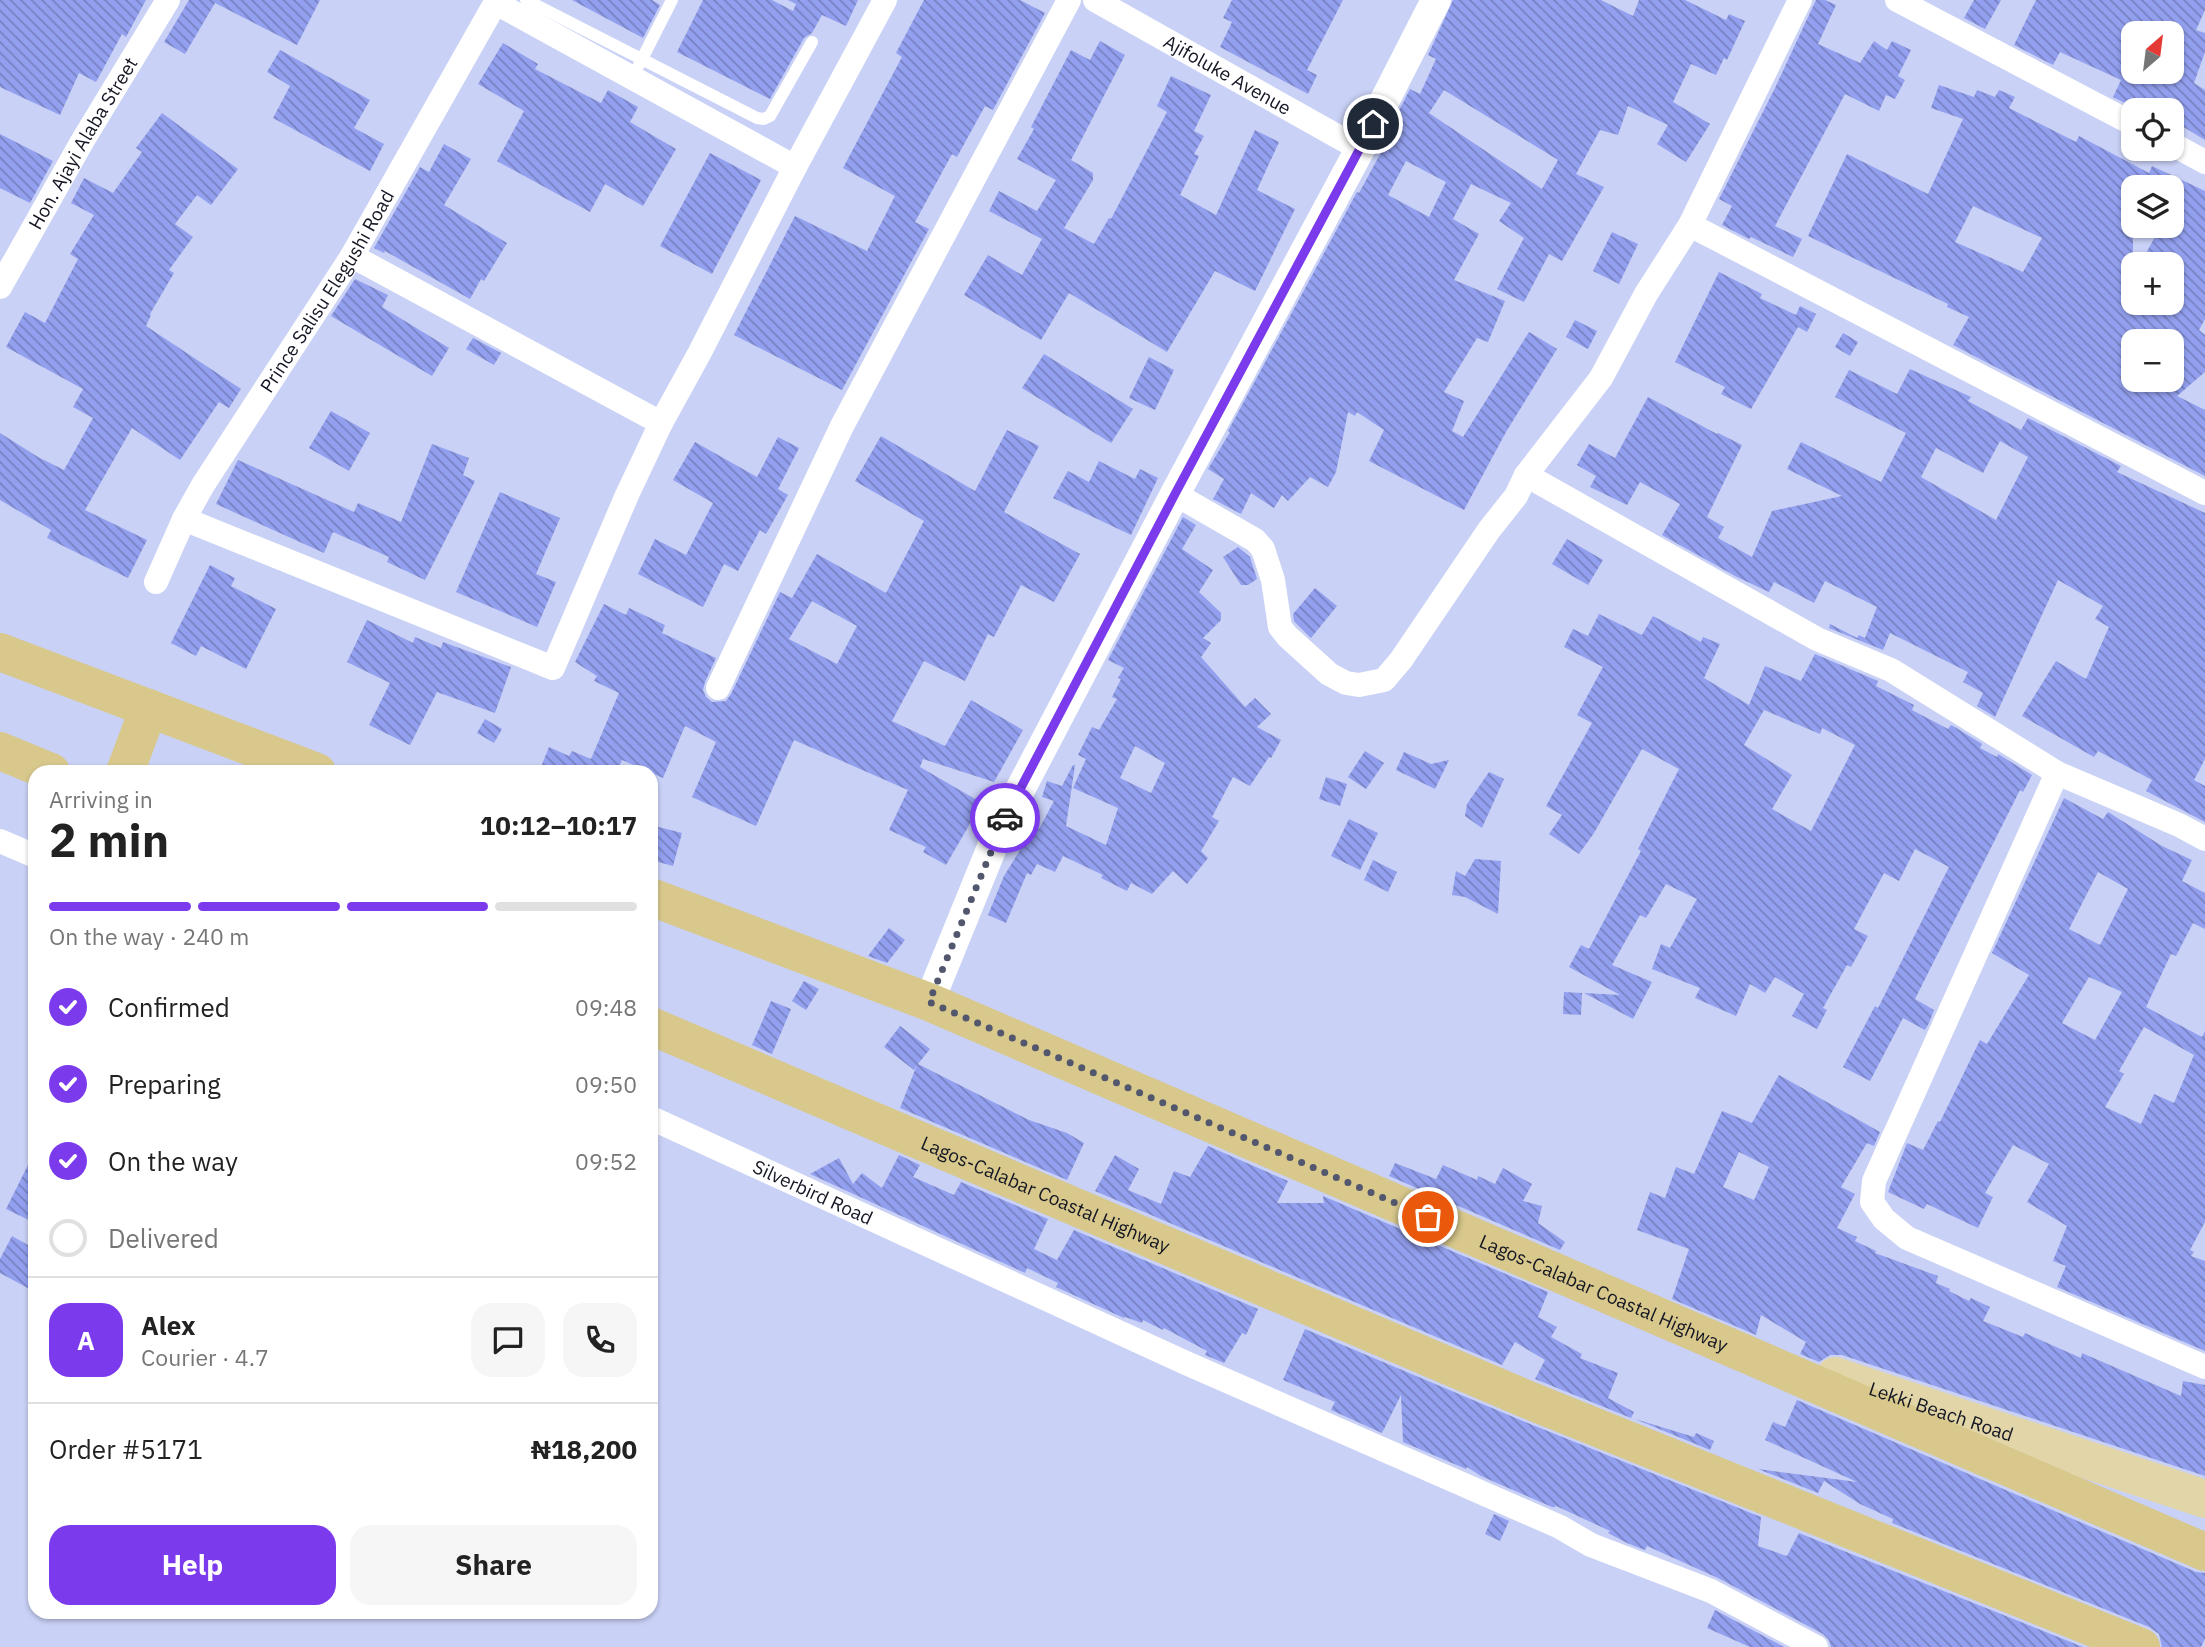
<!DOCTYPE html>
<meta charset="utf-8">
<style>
:root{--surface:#fff;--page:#f6f6f6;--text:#222;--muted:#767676;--line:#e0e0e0;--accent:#7c3aed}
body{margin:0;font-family:"IBM Plex Sans",sans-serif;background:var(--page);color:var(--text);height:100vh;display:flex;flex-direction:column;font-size:26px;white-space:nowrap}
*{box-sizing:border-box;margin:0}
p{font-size:23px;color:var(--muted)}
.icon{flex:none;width:38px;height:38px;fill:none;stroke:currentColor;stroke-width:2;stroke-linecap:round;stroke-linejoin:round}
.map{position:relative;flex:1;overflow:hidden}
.details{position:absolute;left:28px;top:765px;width:630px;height:854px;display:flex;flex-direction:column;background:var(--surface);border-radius:21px;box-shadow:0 2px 5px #0004}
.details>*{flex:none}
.needle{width:46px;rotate:28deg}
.buttons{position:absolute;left:2121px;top:21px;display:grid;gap:14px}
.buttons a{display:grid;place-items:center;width:63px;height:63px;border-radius:14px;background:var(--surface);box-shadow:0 2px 5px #0004;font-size:35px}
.pin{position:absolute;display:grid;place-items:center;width:60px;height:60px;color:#fff;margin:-30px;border:4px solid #fff;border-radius:50%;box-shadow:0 2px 7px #0007}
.courier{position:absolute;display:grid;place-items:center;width:70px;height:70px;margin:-35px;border:5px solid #7c3aed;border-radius:50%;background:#fff;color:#222;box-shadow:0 2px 9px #0007}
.summary em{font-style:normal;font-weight:700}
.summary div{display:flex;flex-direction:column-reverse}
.summary{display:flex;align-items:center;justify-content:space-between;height:119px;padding:0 21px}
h1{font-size:46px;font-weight:700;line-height:52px}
.bar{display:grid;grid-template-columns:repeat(4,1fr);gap:10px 7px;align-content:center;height:84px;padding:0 21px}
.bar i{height:9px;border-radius:5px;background:var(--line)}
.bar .on{background:var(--accent)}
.bar p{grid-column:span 4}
.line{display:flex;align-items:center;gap:18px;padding:0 21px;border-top:2px solid var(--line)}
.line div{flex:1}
.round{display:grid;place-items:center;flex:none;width:74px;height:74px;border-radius:21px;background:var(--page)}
ol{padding:0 21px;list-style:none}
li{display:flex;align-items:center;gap:21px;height:77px}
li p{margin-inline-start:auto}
li .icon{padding:7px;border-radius:50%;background:var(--accent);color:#fff;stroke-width:4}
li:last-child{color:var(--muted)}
li i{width:38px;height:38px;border:4px solid var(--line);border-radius:50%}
.primary-button{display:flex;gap:14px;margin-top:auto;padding:14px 21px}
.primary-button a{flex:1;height:80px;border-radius:21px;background:var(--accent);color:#fff;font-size:28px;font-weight:700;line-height:80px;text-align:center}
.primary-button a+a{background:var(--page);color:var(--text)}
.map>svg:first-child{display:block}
</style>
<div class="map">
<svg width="2205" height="1647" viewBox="0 0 2205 1647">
<defs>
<pattern id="building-back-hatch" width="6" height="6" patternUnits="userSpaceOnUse" patternTransform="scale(1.75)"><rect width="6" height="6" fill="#93a0ef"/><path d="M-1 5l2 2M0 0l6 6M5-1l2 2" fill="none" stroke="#7781c1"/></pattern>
</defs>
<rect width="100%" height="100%" fill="#c9d1f6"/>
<g fill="url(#building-back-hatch)" fill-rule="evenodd">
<polygon points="0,0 146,0 126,37 122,34 96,82 79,73 60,115 0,87"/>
<polygon points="189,0 320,0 297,45 215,3 185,54 164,42"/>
<polygon points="572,0 652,0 660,5 643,38"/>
<polygon points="703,0 772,0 793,11 796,4 788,0 858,0 846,26 822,15 812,33 804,38 770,99 677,52"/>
<polygon points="924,0 1020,0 1045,13 993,110 985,106 957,157 952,154 915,222 929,229 842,390 734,335 795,216 867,251 895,196 843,168 902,57 896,53"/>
<polygon points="1232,0 1343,0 1307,70 1317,75 1308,94 1220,47 1232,22 1223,18"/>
<path d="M1453 0H1601L1633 16 1639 0H1685L1726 20 1729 14 1745 21 1727 60 1724 58 1716 75 1691 64 1673 102 1710 124 1686 162 1657 144 1668 125 1628 106 1618 135 1600 130 1576 174 1604 187 1562 261 1549 254 1524 302 1497 289 1524 238 1499 221 1511 203 1471 184 1453 219 1479 234 1454 280 1505 301 1488 342 1477 338 1444 392 1464 401 1452 431 1463 437 1529 332 1557 349 1506 432 1464 510 1369 461 1384 430 1357 412 1355 416 1348 412 1336 472 1328 487 1310 477 1288 501 1282 495 1274 508 1251 493 1241 514 1213 499 1224 479 1208 469 1230 432 1228 431 1357 192 1359 193 1385 145 1382 144 1410 89 1420 94 1436 59 1428 55ZM1444 90 1558 160 1542 189 1429 113ZM1406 161 1446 182 1429 217 1388 195Z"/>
<polygon points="1816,0 1825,0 1836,5 1818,44 1860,63 1874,41 1887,50 1892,41 1911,50 1898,76 1905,80 1895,99 1886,95 1879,111 1845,94 1775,226 1802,239 1793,257 1751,237 1749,239 1722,225 1732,206 1719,199 1775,88"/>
<polygon points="1974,0 2001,0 1985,29 1964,18"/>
<path d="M2036 0H2205V10L2196 30 2205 33V52L2194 83 2205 90V140L2172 120V110H2139L2113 97 2121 80 2060 52 2053 65 2014 45ZM2133 33H2182L2172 61V72H2133Z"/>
<polygon points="1100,41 1125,55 1071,160 1093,173 1093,180 1064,228 1094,244 1109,218 1111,219 1167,112 1157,106 1171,76 1211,95 1194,131 1204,136 1194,154 1199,156 1180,195 1216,215 1255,130 1279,142 1257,190 1295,209 1255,291 1215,271 1167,352 1069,293 1041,340 964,295 988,255 1022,275 1042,239 989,211 999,191 1037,211 1056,180 1017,159 1034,129 1031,127 1071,50 1090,60"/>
<polygon points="503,43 538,64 535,69 601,103 608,90 638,107 630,122 676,149 643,206 605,184 590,212 497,161 524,111 478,84"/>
<polygon points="280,50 370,100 354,128 384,144 370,171 273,118 290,86 267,72"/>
<path d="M1939 85 1974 97 1977 90 1995 97 1999 90 2015 97 2009 108 2076 142 2079 136 2149 173 2152 166 2205 191V319L2199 330 2205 335V372L2177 396 2205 410V476L1953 345 1969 317 1947 307 1948 304 1808 236 1847 154 1928 194 1963 119 1931 108ZM2133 187H2172V226H2161L2140 264H2172V303H2133ZM1973 206 2042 238 2023 272 1955 242ZM2133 341H2172V349L2183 360 2172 370V380H2133Z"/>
<polygon points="162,113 238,169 211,205 197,195 175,224 193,237 169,270 174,273 150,314 151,315 146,326 241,389 229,408 219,402 180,460 132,428 85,510 147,540 128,578 47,538 51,530 0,500 0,433 38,457 64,470 93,418 73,407 83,389 6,347 25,312 45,323 78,259 70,254 94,215 71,203 84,178 113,193 142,152 136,148"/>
<polygon points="0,134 53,161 30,203 0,188"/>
<polygon points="444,144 471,159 444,205 507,243 484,281 481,279 470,299 385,251 384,253 374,248 420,167 429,172"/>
<polygon points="710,153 761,180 712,274 660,246"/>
<polygon points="1612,232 1638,244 1619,284 1593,271"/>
<polygon points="1719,272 1762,294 1760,298 1796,315 1800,306 1816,314 1807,332 1798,327 1751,409 1721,394 1725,387 1675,362"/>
<polygon points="355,279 388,295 382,307 449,348 432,376 331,316"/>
<polygon points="1575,320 1597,331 1588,349 1566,337"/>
<polygon points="1843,333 1858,342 1850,356 1835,347"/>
<polygon points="473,338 501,353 494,365 466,349"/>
<polygon points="1044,354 1133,409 1111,443 1022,388"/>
<polygon points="1149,357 1174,370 1155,410 1129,398"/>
<path d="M1910 369 1971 397 1968 401 2021 430 2028 418 2121 466 2117 472 2205 513V759L2194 780 2205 786V822L2146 791 2152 780 2098 751 2094 757 2022 716 2056 661 2086 679 2109 627 2095 619 2103 606 2058 580 1995 717 1977 706 1983 693 1963 682 1968 672 1890 633 1883 650 1829 628 1830 624 1857 638 1859 635 1865 638 1877 607 1825 581 1814 603 1774 582 1769 592 1737 577 1662 535 1680 504 1640 482 1627 505 1590 487 1596 476 1577 465 1589 444 1615 458 1648 397 1717 434 1718 433 1742 445 1707 517 1724 527 1718 538 1752 557 1772 511 1842 496 1787 469 1801 442 1881 482 1906 433 1835 397 1849 370 1897 394ZM2000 441 2028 457 1996 520 1921 477 1936 448 1983 473Z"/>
<polygon points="331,411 370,433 349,471 309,448"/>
<path d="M1007 430 1039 446 1004 512 1080 554 1054 602 1021 585 994 637 988 634 965 681 924 661 892 721 945 746 971 700 1023 730 994 782 923 759 920 767 982 803 946 865 923 852 926 847 889 830 908 790 794 740 756 826 692 797 716 742 685 726 663 778 622 760 618 770 621 772H539L549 747 569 756 572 751 591 759 619 693 594 681 597 676 575 662 604 604 626 615 629 608 665 625 662 633 716 658 705 682 703 690 706 697 712 702 726 701 731 694 780 592 792 598 817 554 886 593 924 521 855 481 881 436 975 491ZM812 601 857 626 837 664 789 639Z"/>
<polygon points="778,437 799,448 778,489 788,495 766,534 760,530 738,571 724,564 703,607 638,574 655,539 686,555 713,503 673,480 695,442 757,477"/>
<polygon points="432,444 469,458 463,475 475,481 425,580 387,562 389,557 333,532 324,553 216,504 238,460 354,512 358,503 401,522"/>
<polygon points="1099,461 1135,479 1140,469 1158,478 1131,535 1053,498 1068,471 1089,482"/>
<polygon points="500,492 560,518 536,574 556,582 537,627 456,592"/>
<path d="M1183 517 1196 525 1182 549 1213 570 1199 592 1221 613V620L1203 638 1211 643 1201 657 1245 707 1255 698 1271 714 1257 727 1281 740 1271 758 1269 757 1250 786 1233 777 1212 817 1219 821 1201 851 1208 858 1187 884 1173 871 1152 894 1131 883 1127 891 1101 878 1103 875 1063 856 1055 872 1037 864 1031 875 1027 873 1006 923 988 915 1004 876 1034 827 1039 829 1054 801 1042 797 1047 781 1062 786 1073 765H1075L1066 826 1106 845 1118 808 1073 788 1086 759 1078 755 1092 727 1099 730 1117 699 1112 697 1121 679 1118 678 1124 668 1108 660ZM1135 746 1165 763 1151 793 1120 778Z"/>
<polygon points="1567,539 1603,560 1588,585 1552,564"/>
<polygon points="1238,547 1250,557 1257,579 1248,585 1241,585 1223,557"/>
<polygon points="210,565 235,578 231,586 276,609 246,669 201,646 196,656 171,643"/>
<polygon points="1315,588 1337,606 1311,638 1294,621 1293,614"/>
<path d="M1599 614 1642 635 1653 616 1701 642 1703 637 1720 644 1704 678 1749 705 1765 666 1801 681 1815 654 1878 681 1876 686 1914 705 1912 710 1948 729 1951 725 1958 729 1982 744 1980 748 1997 757 1998 754 2032 775 2023 792 2020 790 1915 999 1934 1010 1929 1023 1925 1030 1903 1018 1870 1081 1843 1067 1875 1006 1878 1008 1949 867 1915 849 1899 881 1884 873 1854 929 1868 936 1851 967 1847 965 1823 1008 1827 1010 1817 1029 1792 1016 1804 994 1775 977 1765 993 1750 984 1736 1016 1695 998 1700 988 1652 969 1661 944 1670 948 1697 899 1666 884 1646 918 1640 915 1612 965 1652 982 1633 1019 1584 993 1620 995 1569 967 1581 945 1589 949 1641 851 1638 849 1679 769 1642 749 1594 833 1579 854 1549 834 1562 815 1546 806 1592 723 1577 715 1603 667 1564 647 1573 629 1588 636ZM1764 710 1820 734 1822 728 1855 745 1811 831 1772 809 1792 775 1744 745Z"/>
<polygon points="367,620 413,643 415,637 441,648 443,642 511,667 495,713 437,692 410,745 369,725 390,683 347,662"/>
<polygon points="485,719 502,729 494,743 477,733"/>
<polygon points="1365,751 1384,763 1366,789 1348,777"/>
<polygon points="1404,752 1431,764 1449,760 1435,789 1396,770"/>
<polygon points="1489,772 1504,779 1482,828 1465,816 1467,804"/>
<polygon points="1326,777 1347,784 1340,806 1319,799"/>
<path d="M2064 798 2103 819 2108 812 2162 846 2192 860 2182 881 2205 893V929L2193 923 2176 956 2171 954 2146 1007 2202 1037 2205 1031V1222L2190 1250 2194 1252 2191 1256 2205 1261V1351L2057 1287 2066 1266 2053 1261 2067 1226 2027 1202 2049 1164 2013 1145 1985 1193 1993 1197 1978 1228 1927 1204 1924 1209 1888 1192 1907 1143 1923 1150 1938 1121 1940 1122 1980 1040 1987 1044 2029 975 1992 953ZM2098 872 2128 889 2100 945 2069 929ZM2089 977 2122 992 2095 1040 2062 1023ZM2144 1027 2194 1055 2174 1103 2154 1094 2141 1124 2105 1107 2124 1074 2119 1071Z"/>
<polygon points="1349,819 1378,833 1360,870 1331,856"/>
<polygon points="651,825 682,833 673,866 651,860"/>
<polygon points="1475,859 1501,861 1498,914 1465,897 1452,895 1456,871 1465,876"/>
<polygon points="1373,860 1397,872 1388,892 1364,880"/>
<polygon points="889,928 905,940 887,963 868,956"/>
<polygon points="804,981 819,989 806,1010 792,1001"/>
<polygon points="1564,992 1582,993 1581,1015 1563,1014"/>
<polygon points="771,1001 791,1009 772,1054 752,1045"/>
<polygon points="900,1026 930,1049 918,1064 1029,1120 1067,1133 1084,1143 1067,1180 900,1108 917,1065 914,1070 884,1047"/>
<path d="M1779 1075 1880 1132 1874 1146 1867 1143 1841 1187 1855 1194 1837 1228 1857 1237 1855 1241 1876 1251 1875 1253 1938 1276 1936 1283 1950 1289 1949 1291 1969 1301 1971 1298 1990 1307 1983 1321 2023 1337 2025 1333 2081 1358 2082 1353 2181 1396 2183 1381 2205 1385V1476L1842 1355H1830L1819 1362 1800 1354 1806 1342 1761 1315 1756 1335 1672 1299 1689 1249 1637 1230 1650 1192 1665 1198 1676 1167 1694 1174 1722 1111 1752 1123ZM1739 1152 1769 1167 1754 1200 1723 1187Z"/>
<polygon points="1208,1146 1288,1181 1277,1203 1324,1203 1323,1196 1548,1292 1538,1317 1557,1327 1551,1337 1582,1354 1580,1358 1618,1373 1608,1398 1634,1412 1631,1418 1535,1379 1545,1360 1515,1342 1502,1365 1095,1191 1115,1155 1139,1169 1128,1190 1161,1204 1174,1171 1190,1177"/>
<polygon points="35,1151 35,1223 6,1209"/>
<polygon points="899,1155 920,1165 913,1177 954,1195 961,1182 1048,1219 1034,1249 1057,1260 1074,1230 1258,1309 1246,1335 1242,1333 1224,1363 1205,1355 1207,1351 1164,1328 1163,1330 1143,1320 1142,1323 1125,1317 1124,1318 1056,1287 1058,1283 1027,1268 1025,1273 810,1174 839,1158 853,1184 862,1173 882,1188"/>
<polygon points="1395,1163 1436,1179 1443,1165 1477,1180 1478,1176 1495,1184 1503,1168 1532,1184 1523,1201 1542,1206 1538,1223 1565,1242 1560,1250 1389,1176"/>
<polygon points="12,1236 35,1249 35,1292 0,1273 0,1259"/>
<polygon points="1305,1329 1518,1419 1761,1517 1758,1546 1787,1556 1799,1533 2083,1647 1831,1647 1829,1640 1823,1634 1718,1578 1647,1546 1645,1550 1627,1543 1608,1533 1610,1531 1554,1505 1556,1507 1552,1507 1481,1476 1467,1467 1466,1469 1403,1442 1401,1395 1382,1433 1331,1410 1335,1402 1283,1380"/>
<polygon points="1797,1400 2196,1572 2205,1573 2205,1639 2201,1647 2162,1647 2159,1634 2149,1627 1892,1523 1893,1519 1860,1504 1824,1481 1818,1493 1758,1469 1857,1482 1765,1440 1773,1422 1785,1427"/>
<polygon points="1635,1419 1694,1437 1696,1433 1714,1441 1710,1450"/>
<polygon points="1494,1514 1509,1521 1500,1541 1485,1534"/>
<polygon points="1715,1610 1784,1647 1750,1647 1707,1628"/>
</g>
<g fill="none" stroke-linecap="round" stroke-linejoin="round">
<g stroke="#fff" stroke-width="12">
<polyline points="526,0 757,118 764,119 770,116 812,42"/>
<polyline points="639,65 672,0"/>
</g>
<g stroke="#fff" stroke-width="24">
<path id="s1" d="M1095 0 1360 149"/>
<polyline points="1897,0 2133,124"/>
<polyline points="496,3 795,167"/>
<polyline points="2172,144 2205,162"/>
<polyline points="1690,225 2205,493"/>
<polyline points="352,256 661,423"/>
<path id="s2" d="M0 287 83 140 168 0"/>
<polyline points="1526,475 1817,639 1891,670 2057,773 2179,825 2205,839"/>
<polyline points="1175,494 1255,540 1263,549 1273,580 1280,627 1287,636 1329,674 1346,683 1359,685 1384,680 1401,660 1489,530 1516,496 1526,475 1601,378 1646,294 1690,225 1800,0"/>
<polyline points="184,519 553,668 627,495 661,423 699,354 795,167 885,0"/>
<path id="s3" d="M156 582 184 519 203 485 352 256 497 0"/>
<polyline points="718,688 842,426 1069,0"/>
<polyline points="2057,773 1874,1181 1872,1202 1884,1219 1907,1238 2205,1367"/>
<polyline points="0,841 35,856"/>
<path id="s4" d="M651 1118 1186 1363 1560 1527 1591 1545 1711 1591 1816 1647"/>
</g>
<polyline stroke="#fff" stroke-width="30" points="929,1002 999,830 1175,494 1360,149 1436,0"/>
<path stroke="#e2d6a9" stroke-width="38" id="s5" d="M1835 1376 2205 1499"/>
<g stroke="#d8c88c" stroke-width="38">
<polyline points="0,652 317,772"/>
<polyline points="0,751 51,772"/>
<polyline points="125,772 149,708"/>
<path id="s6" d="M651 897 929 1002 2205 1552"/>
<path id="s7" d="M651 1026 1526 1399 2141 1647"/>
</g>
</g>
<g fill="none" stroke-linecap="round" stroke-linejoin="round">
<polyline stroke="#53576d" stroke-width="7" stroke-dasharray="0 12.6" points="1005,818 929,1002 1428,1217"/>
<polyline stroke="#7c3aed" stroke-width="9" points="1005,818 1175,494 1373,124"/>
</g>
<g text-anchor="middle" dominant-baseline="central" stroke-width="5" stroke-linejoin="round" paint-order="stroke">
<g font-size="19" fill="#141623" stroke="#c9d1f6">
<text stroke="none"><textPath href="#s1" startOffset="152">Ajifoluke Avenue</textPath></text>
<text stroke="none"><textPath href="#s2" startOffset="166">Hon. Ajayi Alaba Street</textPath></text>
<text stroke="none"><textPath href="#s3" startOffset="338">Prince Salisu Elegushi Road</textPath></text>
<text stroke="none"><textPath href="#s4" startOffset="178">Silverbird Road</textPath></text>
<text stroke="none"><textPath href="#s7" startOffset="429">Lagos-Calabar Coastal Highway</textPath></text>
<text stroke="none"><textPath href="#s6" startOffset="1032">Lagos-Calabar Coastal Highway</textPath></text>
<text stroke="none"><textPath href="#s5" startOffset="112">Lekki Beach Road</textPath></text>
</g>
</g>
</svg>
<div class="buttons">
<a><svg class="needle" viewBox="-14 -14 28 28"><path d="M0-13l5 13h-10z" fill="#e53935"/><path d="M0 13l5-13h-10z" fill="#767676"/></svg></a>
<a><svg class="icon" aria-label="locate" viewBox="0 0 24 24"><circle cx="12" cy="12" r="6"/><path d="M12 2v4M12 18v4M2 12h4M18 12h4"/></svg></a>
<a><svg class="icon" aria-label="layers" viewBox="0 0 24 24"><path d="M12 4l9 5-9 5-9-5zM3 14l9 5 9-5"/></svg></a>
<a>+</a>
<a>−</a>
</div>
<div class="pin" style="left:1428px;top:1217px;background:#ea580c"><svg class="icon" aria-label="bag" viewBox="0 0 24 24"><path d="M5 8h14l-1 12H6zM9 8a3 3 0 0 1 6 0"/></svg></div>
<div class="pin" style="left:1373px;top:124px;background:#1f2937"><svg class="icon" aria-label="home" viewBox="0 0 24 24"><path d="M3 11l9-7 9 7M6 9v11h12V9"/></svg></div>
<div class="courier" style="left:1005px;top:818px"><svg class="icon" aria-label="car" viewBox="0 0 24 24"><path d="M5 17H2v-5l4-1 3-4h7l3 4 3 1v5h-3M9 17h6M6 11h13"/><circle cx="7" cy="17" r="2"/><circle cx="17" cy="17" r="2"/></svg></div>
<section class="details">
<div class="summary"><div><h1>2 min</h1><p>Arriving in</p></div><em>10:12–10:17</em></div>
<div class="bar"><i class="on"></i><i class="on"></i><i class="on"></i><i></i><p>On the way · 240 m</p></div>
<ol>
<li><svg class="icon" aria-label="check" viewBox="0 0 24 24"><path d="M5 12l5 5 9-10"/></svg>Confirmed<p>09:48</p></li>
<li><svg class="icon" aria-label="check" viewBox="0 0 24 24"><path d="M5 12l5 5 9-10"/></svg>Preparing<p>09:50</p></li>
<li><svg class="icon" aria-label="check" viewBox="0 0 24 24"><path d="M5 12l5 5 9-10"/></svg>On the way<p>09:52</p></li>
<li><i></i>Delivered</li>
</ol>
<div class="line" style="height:126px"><b class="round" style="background:var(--accent);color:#fff">A</b><div><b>Alex</b><p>Courier · 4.7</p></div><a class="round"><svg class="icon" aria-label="chat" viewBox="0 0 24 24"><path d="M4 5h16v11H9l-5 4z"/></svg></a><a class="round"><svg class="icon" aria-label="phone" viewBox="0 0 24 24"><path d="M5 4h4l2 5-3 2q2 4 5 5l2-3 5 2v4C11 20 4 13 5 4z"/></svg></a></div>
<div class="line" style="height:91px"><div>Order #5171</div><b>₦18,200</b></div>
<div class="primary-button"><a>Help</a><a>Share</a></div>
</section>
</div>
